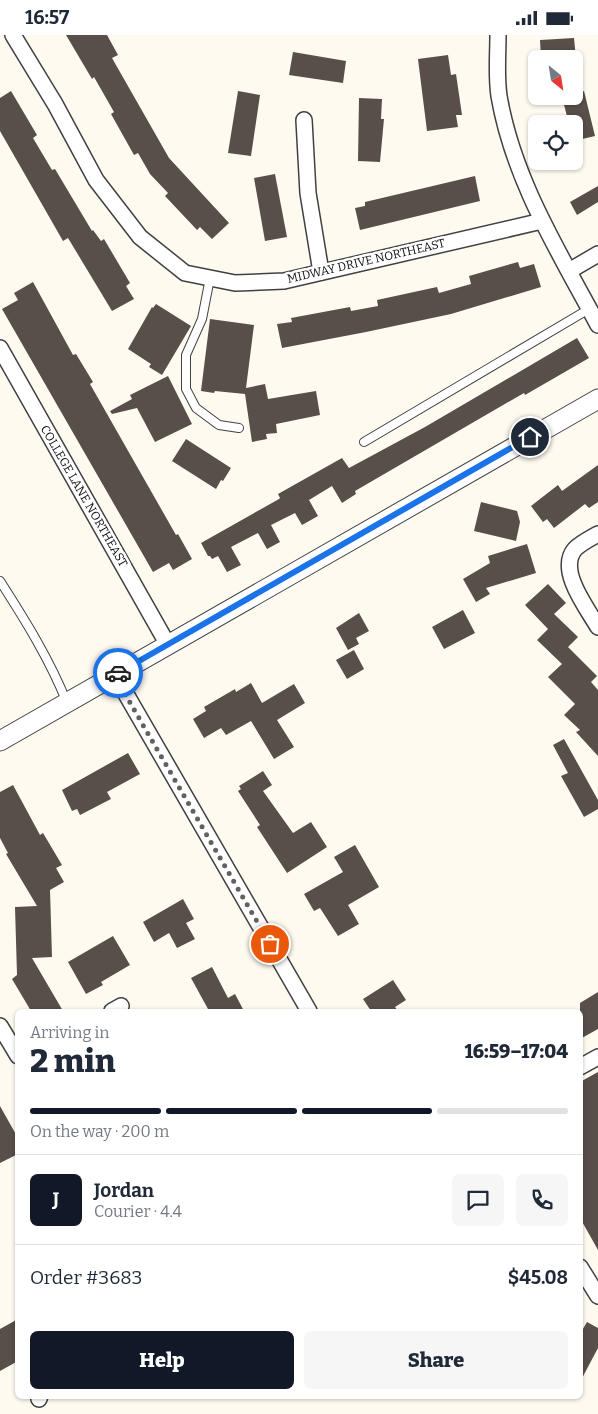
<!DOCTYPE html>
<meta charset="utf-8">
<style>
:root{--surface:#fff;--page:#f6f6f7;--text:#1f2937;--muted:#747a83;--line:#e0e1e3;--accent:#111827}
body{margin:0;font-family:Bitter,serif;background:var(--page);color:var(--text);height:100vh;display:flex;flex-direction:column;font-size:19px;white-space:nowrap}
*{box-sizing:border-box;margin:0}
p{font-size:16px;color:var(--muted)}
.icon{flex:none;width:28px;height:28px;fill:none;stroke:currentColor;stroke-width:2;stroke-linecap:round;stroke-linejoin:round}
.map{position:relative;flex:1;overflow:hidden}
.sheet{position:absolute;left:15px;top:974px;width:568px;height:390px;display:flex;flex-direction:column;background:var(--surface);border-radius:8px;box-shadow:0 1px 4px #0004}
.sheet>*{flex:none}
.needle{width:32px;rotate:150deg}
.buttons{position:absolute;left:528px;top:15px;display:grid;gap:10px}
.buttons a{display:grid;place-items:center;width:55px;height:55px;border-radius:8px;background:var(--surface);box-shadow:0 1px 4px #0004;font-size:25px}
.pin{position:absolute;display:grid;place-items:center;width:42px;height:42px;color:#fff;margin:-21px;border:2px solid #fff;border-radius:50%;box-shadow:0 1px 5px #0007}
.courier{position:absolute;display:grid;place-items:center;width:50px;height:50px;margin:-25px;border:4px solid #1a73e8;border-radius:50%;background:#fff;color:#222;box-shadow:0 1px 6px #0007}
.summary em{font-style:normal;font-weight:800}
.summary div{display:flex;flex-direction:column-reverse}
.summary{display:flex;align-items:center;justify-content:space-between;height:85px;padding:0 15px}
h1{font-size:32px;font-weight:800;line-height:38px}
.bar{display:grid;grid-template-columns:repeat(4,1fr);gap:8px 5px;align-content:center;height:60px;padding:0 15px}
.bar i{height:6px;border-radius:4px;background:var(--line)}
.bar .selected{background:var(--accent)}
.bar p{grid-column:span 4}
.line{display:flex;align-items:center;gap:12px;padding:0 15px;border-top:1px solid var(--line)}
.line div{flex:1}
.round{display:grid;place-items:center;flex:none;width:52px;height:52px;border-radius:8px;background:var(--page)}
.primary-button{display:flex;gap:10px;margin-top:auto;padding:10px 15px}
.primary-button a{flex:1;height:58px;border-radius:8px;background:var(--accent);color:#fff;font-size:20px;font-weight:800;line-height:58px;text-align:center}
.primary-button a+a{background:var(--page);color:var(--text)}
.status{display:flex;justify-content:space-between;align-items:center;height:35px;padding:0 25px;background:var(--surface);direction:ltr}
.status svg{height:14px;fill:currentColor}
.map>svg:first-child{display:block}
</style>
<div class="status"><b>16:57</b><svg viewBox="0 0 49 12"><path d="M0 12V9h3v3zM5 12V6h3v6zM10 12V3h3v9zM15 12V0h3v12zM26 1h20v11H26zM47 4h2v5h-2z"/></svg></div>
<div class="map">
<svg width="598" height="1379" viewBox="0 0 598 1379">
<rect width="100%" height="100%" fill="#fffaf0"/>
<g fill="#584e4a">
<polygon points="66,0 107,0 118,20 112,23 169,123 229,188 212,204 200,192 197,195 165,161 168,158 150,139 138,118 134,120 111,79 114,77 94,42 92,44"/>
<polygon points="574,3 576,24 541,24 540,5"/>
<polygon points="293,17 346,26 343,48 289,40"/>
<polygon points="448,20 451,40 456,39 462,80 456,80 458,92 427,96 418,24"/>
<polygon points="11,56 37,100 33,103 52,135 55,134 92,196 93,195 101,206 104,204 130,248 126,251 134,264 112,276 68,203 63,206 0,96 0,63"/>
<polygon points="238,56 260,60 251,121 228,118"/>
<polygon points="584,56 595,101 574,106 574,89 569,89 562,62 574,61 574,59"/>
<polygon points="359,63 382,64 381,84 384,84 380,127 358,126"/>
<polygon points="275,139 287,202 265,206 254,143"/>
<polygon points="475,141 480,166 360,195 355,173 365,171 365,167"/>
<polygon points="598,151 598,167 577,180 570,167"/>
<polygon points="518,227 520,233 534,229 541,252 451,279 366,297 282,313 277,289 292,287 291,283 350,272 351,276 378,271 377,265 437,252 439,258 471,249 469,241"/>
<polygon points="33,247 73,320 76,319 93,347 90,349 176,500 178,499 192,524 173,535 169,528 153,537 2,274 18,265 14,258"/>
<polygon points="156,269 191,291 162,340 149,332 151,329 128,314 152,272 153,273"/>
<polygon points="210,284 254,290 246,353 265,349 268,364 316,356 320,380 276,389 277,398 266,399 267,404 252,407 245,359 215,356 214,358 201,356"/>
<polygon points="577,303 589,323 525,360 524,358 355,456 356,459 342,468 332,451 309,465 318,481 302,490 295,478 271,490 280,507 267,514 258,498 231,512 241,530 227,537 218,521 212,524 210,521 208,521 201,508 279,464 280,463 278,459 342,423 349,433 425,392"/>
<polygon points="168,341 192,389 155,407 137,373 112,379 110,376 132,364 130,360"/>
<polygon points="186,404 231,433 223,446 221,445 216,454 172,426"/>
<polygon points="598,430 598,467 589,473 585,469 554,493 547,484 543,487 531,471 558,450 562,456"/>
<polygon points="481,467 517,476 520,487 516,506 474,496"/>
<polygon points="527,509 536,538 486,553 490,559 476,567 463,544 490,528 488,521"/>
<polygon points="548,549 566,568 554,579 578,602 568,612 597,641 591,647 598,655 598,721 576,697 580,695 564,680 575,669 548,642 562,629 537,605 548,594 525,570"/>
<polygon points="463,575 475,598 444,614 432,592"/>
<polygon points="359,578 369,596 356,603 359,609 348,615 336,593"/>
<polygon points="354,615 364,634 347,644 336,625"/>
<polygon points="251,648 262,668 294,649 305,668 277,685 294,712 274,724 251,686 226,700 221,693 204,703 193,684 206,676 204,672 235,654 236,657"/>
<polygon points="564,704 598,765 598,774 584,782 561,741 568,738 553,710"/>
<polygon points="128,718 140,739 107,757 111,764 80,780 77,774 72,776 62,755"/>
<polygon points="263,736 272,750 263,756 293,798 311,787 327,812 287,838 257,792 260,790 238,756 241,754 239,751"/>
<polygon points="13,750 40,800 43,798 62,830 56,833 64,847 50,855 52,922 32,923 63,976 31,976 12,944 17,940 15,872 37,871 6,819 8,818 0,803 0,757"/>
<polygon points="355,810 379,852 348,870 359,889 338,901 320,873 314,876 304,859 343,837 334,822"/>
<polygon points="183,864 194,884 186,888 195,904 177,913 169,898 154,907 143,887"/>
<polygon points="113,901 130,930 101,947 103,950 86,959 68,927"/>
<polygon points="212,932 228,963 235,959 244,976 203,976 208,974 191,943"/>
<polygon points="393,945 406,965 395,972 398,976 371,976 363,964"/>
<polygon points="598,957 598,994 580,1004 580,968"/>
<polygon points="598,1037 598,1215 580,1183 580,1047"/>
<polygon points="0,1071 18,1103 18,1119 0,1128"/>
<polygon points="18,1284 18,1326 0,1336 0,1294"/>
<polygon points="587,1287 598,1293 598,1313 580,1347 580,1299"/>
</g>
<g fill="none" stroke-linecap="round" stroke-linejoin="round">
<g stroke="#414141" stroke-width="10">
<g id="service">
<polyline points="210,243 202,284 186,320 186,354 196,373 219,390 239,393"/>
<polyline points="364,407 589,274"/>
<path d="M0 546C25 585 50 625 67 668"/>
</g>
</g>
<g stroke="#414141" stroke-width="18">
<g id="minor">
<polyline points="13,0 55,69 96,145 140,202 185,238 235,248 284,246 542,186"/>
<path d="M498 0C498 20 496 41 499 61 513 144 559 217 598 290"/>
<polyline points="304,85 308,158 321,237"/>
<polyline points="569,236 598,219"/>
<polyline points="0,313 168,610"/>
<path d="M598 499C591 503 581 508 575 514 557 535 587 573 598 592"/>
<polyline points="115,640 309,976"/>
<polyline points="112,976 121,971"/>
<polyline points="0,991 18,1021"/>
<polyline points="580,1032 598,1022"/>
<polyline points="580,1232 598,1261"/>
<polyline points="39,1364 40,1361"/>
</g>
</g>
<g stroke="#414141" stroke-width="21">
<polyline id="tertiary" points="0,706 598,364"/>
</g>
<use href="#service" stroke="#fff" stroke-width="8"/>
<use href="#minor" stroke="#fff" stroke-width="15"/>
<use href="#tertiary" stroke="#fff" stroke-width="19"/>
</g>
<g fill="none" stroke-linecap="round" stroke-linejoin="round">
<polyline stroke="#62615d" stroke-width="5" stroke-dasharray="0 9" points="118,638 114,640 270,909"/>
<polyline stroke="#1a73e8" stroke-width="6" points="118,638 530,402"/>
</g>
<g text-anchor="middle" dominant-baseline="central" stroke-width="5" stroke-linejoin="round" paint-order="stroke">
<g font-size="12" fill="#0e0e0e" stroke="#fff">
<text transform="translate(366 226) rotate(-13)">MIDWAY DRIVE NORTHEAST</text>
<text transform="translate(84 461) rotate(60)">COLLEGE LANE NORTHEAST</text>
</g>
</g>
</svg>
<div class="buttons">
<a><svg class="needle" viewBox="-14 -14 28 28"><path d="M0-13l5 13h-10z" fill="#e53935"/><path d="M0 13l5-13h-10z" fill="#747a83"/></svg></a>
<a><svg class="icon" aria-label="locate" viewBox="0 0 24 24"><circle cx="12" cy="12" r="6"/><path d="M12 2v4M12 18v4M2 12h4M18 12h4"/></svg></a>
</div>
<div class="pin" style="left:270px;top:909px;background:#ea580c"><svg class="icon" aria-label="bag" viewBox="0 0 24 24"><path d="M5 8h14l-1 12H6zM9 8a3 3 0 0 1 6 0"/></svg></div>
<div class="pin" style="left:530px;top:402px;background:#1f2937"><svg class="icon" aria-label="home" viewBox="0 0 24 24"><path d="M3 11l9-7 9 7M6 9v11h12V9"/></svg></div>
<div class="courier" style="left:118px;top:638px"><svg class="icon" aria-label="car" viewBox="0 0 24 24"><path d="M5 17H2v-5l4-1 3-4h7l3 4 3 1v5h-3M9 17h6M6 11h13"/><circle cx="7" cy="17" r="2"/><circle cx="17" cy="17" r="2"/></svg></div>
<section class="sheet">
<div class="summary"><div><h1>2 min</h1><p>Arriving in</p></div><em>16:59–17:04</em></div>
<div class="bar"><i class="selected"></i><i class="selected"></i><i class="selected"></i><i></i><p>On the way · 200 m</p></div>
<div class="line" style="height:90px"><b class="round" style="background:var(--accent);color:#fff">J</b><div><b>Jordan</b><p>Courier · 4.4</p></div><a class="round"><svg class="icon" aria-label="chat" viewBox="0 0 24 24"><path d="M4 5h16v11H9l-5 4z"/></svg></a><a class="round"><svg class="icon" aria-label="phone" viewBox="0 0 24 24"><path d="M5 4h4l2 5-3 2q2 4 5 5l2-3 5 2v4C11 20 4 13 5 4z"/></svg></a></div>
<div class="line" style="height:65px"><div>Order #3683</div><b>$45.08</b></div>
<div class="primary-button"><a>Help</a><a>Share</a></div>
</section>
</div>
